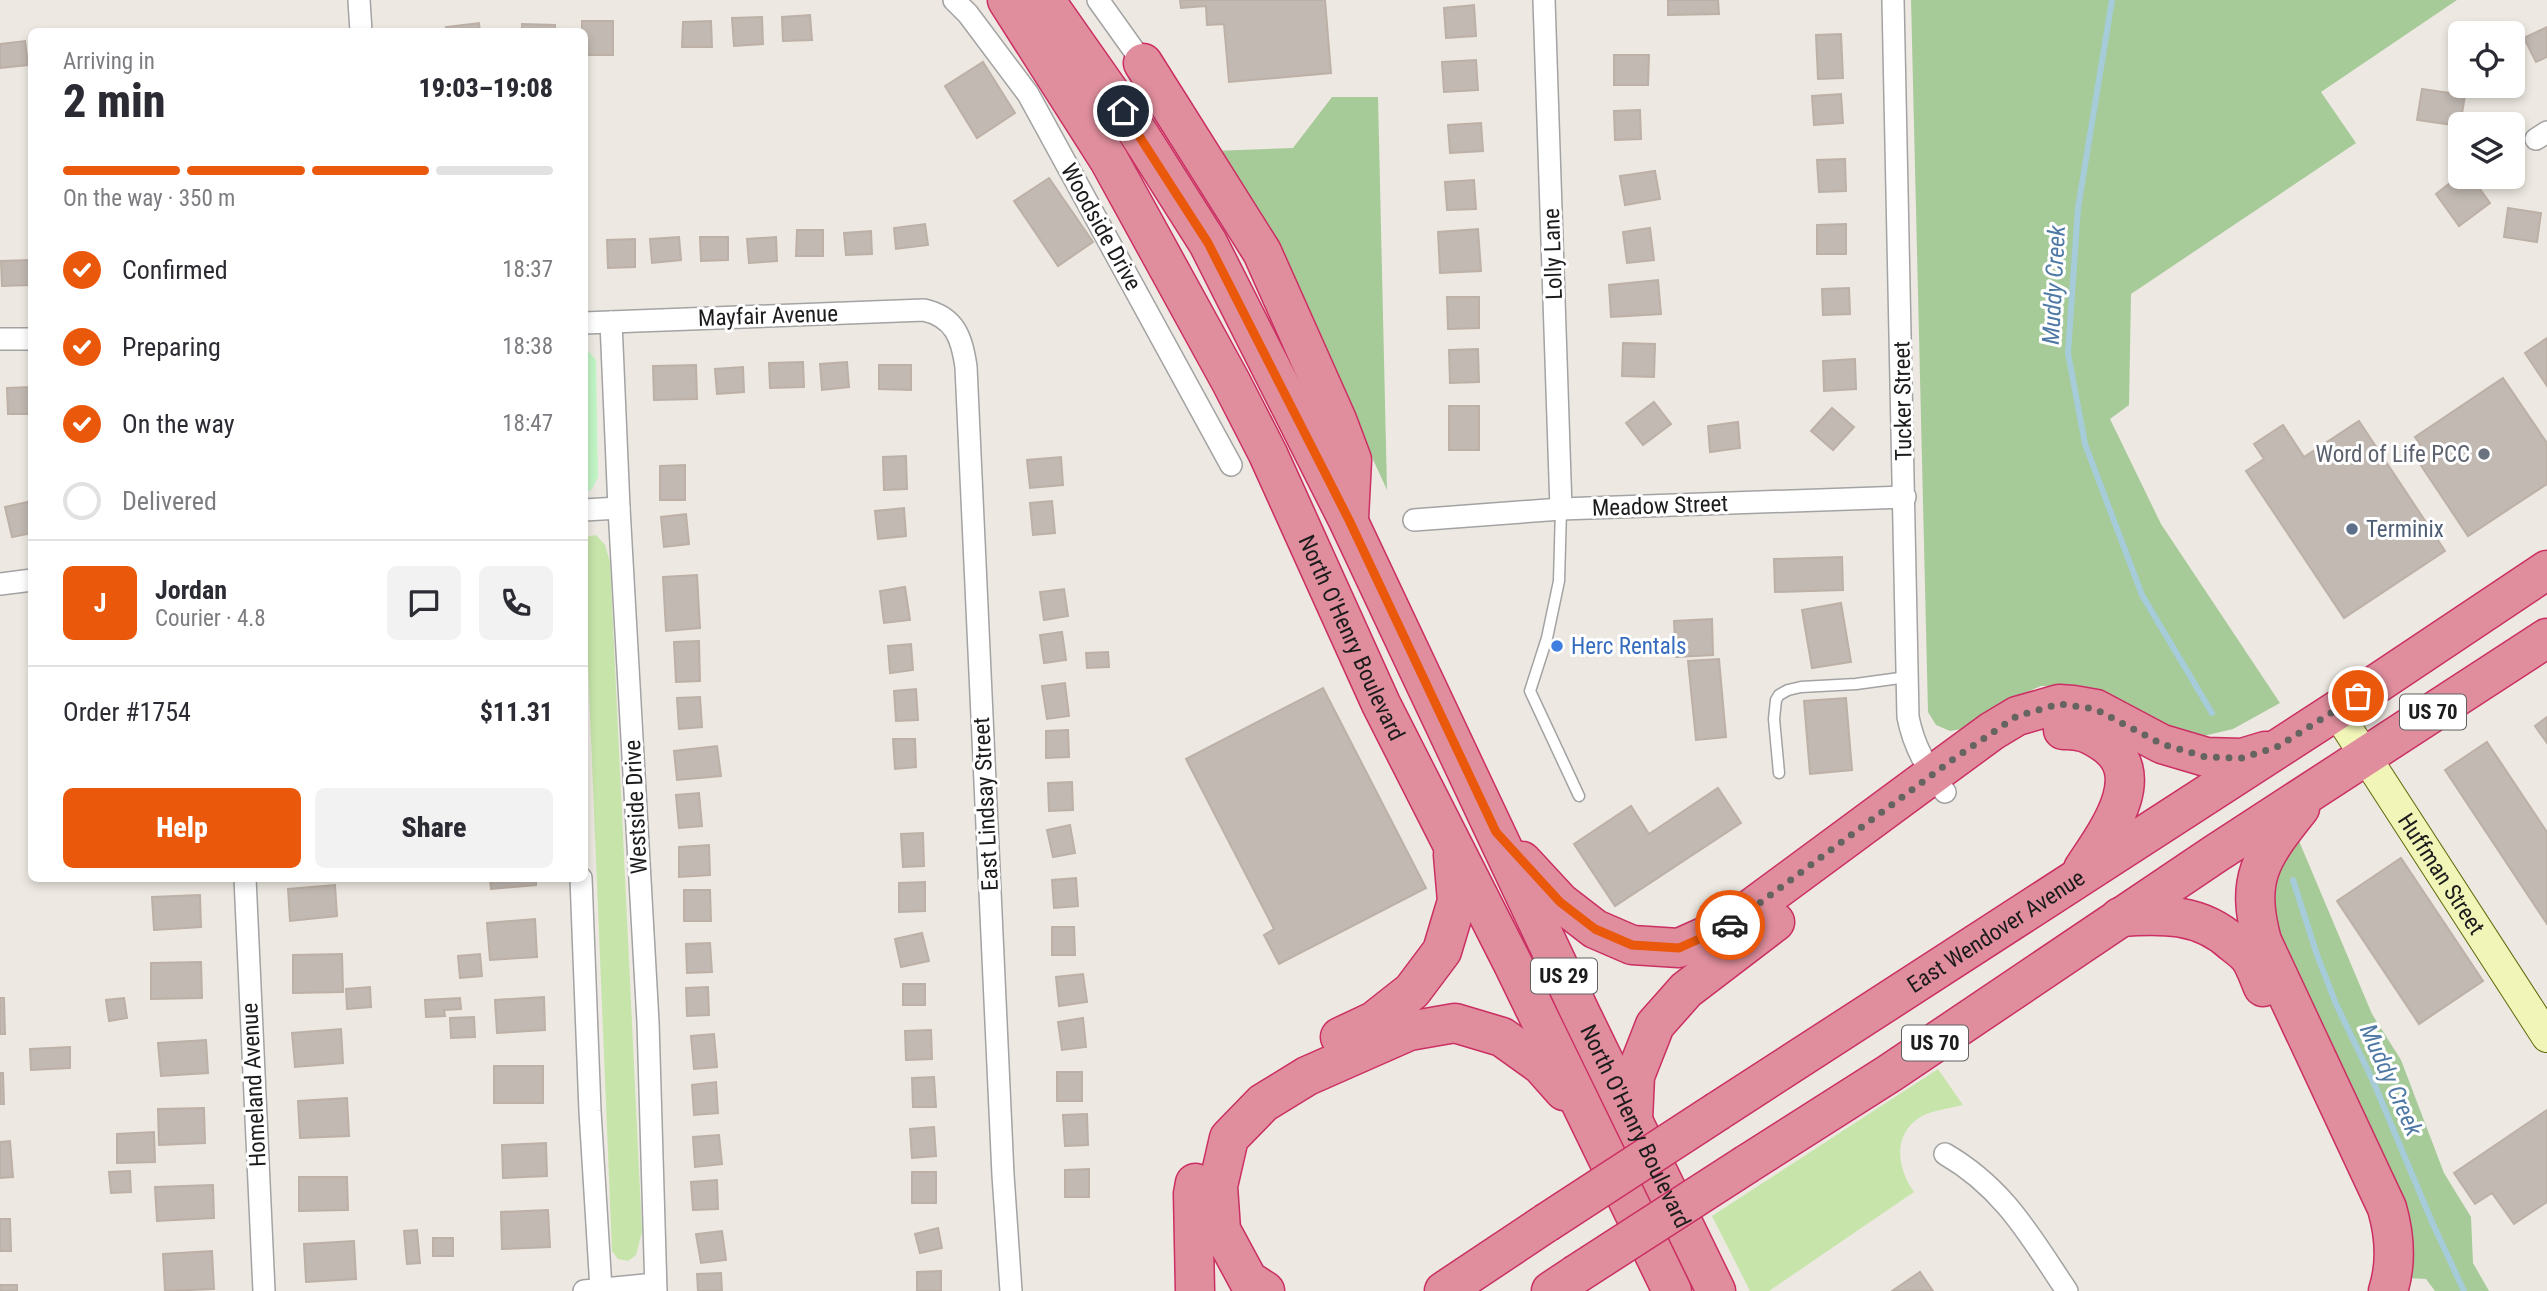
<!DOCTYPE html>
<meta charset="utf-8">
<style>
:root{--surface:#fff;--page:#f2f2f3;--text:#2b2b33;--muted:#7c7c81;--line:#e1e1e2;--accent:#ea580c}
body{margin:0;font-family:"Roboto Condensed",sans-serif;background:var(--page);color:var(--text);height:100vh;display:flex;flex-direction:column;font-size:26px;white-space:nowrap}
*{box-sizing:border-box;margin:0}
p{font-size:23px;color:var(--muted)}
.icon{flex:none;width:38px;height:38px;fill:none;stroke:currentColor;stroke-width:2;stroke-linecap:round;stroke-linejoin:round}
.map{position:relative;flex:1;overflow:hidden}
.details{position:absolute;left:28px;top:28px;width:560px;height:854px;display:flex;flex-direction:column;background:var(--surface);border-radius:10px;box-shadow:0 4px 10px #0003}
.details>*{flex:none}
.controls{position:absolute;left:2448px;top:21px;display:grid;gap:14px}
.controls a{display:grid;place-items:center;width:77px;height:77px;border-radius:10px;background:var(--surface);box-shadow:0 4px 10px #0003;font-size:35px}
.pin{position:absolute;display:grid;place-items:center;width:60px;height:60px;color:#fff;margin:-30px;border:4px solid #fff;border-radius:50%;box-shadow:0 2px 7px #0007}
.courier{position:absolute;display:grid;place-items:center;width:70px;height:70px;margin:-35px;border:5px solid #ea580c;border-radius:50%;background:#fff;color:#222;box-shadow:0 2px 9px #0007}
.summary em{font-style:normal;font-weight:800}
.summary div{display:flex;flex-direction:column-reverse}
.summary{display:flex;align-items:center;justify-content:space-between;height:119px;padding:0 35px}
h1{font-size:46px;font-weight:800;line-height:52px}
.bar{display:grid;grid-template-columns:repeat(4,1fr);gap:10px 7px;align-content:center;height:84px;padding:0 35px}
.bar i{height:9px;border-radius:5px;background:var(--line)}
.bar .current{background:var(--accent)}
.bar p{grid-column:span 4}
.line{display:flex;align-items:center;gap:18px;padding:0 35px;border-top:2px solid var(--line)}
.line div{flex:1}
.round{display:grid;place-items:center;flex:none;width:74px;height:74px;border-radius:10px;background:var(--page)}
ol{padding:0 35px;list-style:none}
li{display:flex;align-items:center;gap:21px;height:77px}
li p{margin-inline-start:auto}
li .icon{padding:7px;border-radius:50%;background:var(--accent);color:#fff;stroke-width:4}
li:last-child{color:var(--muted)}
li i{width:38px;height:38px;border:4px solid var(--line);border-radius:50%}
.primary-button{display:flex;gap:14px;margin-top:auto;padding:14px 35px}
.primary-button a{flex:1;height:80px;border-radius:10px;background:var(--accent);color:#fff;font-size:28px;font-weight:800;line-height:80px;text-align:center}
.primary-button a+a{background:var(--page);color:var(--text)}
.map>svg:first-child{display:block}
</style>
<div class="map">
<svg width="2547" height="1291" viewBox="0 0 2547 1291">
<rect width="100%" height="100%" fill="#ede9e2"/>
<g fill="#c7e4ab">
<polygon points="596,535 605,545 610,562 642,1232 636,1255 628,1261 618,1259 612,1251 585,592 585,540 586,537"/>
<path d="M1938 1069 1963 1105C1950 1108 1936 1110 1924 1115 1892 1132 1896 1167 1914 1192L1769 1291H1750L1712 1216Z"/>
</g>
<g fill="#a7ca99">
<polygon points="1911,0 2457,0 2321,92 2356,143 2131,294 2129,405 2110,419 2161,524 2280,703 2233,729 2195,738 2166,730 2123,702 2084,686 2041,686 2000,703 1962,729 1950,731 1936,725 1928,712"/>
<polygon points="1332,97 1378,97 1387,490 1354,418 1214,151 1293,148"/>
<path d="M2299 841 2372 1014 2401 1060 2444 1173 2471 1217 2473 1263 2489 1291H2435L2426 1279 2407 1278 2270 927C2274 891 2274 868 2299 841Z"/>
</g>
<polygon fill="#c1f5c5" points="585,347 596,360 598,477 592,489 585,493"/>
<g fill="none" stroke-linecap="round" stroke-linejoin="round">
<g stroke="#a5ccd8" stroke-width="6">
<polyline points="2112,0 2078,208 2068,353 2085,444 2142,595 2212,713"/>
<polyline points="2293,880 2317,955 2336,1004 2373,1081 2432,1222 2464,1291"/>
</g>
</g>
<g fill="#c1b9b2" stroke="#bdb0a6" stroke-width="2">
<polygon points="1180,0 1325,0 1331,73 1229,82 1224,24 1207,25 1206,6 1181,8"/>
<polygon points="1668,0 1718,0 1719,14 1668,15"/>
<polygon points="1474,5 1476,36 1446,38 1444,8"/>
<polygon points="810,15 812,40 783,41 782,17"/>
<polygon points="762,17 763,44 734,46 732,18"/>
<polygon points="582,21 613,21 613,55 584,55 584,32 582,32"/>
<polygon points="711,21 712,47 682,47 683,22"/>
<polygon points="479,23 480,32 447,32 446,27"/>
<polygon points="522,24 555,25 555,32 522,32"/>
<polygon points="2547,27 2547,57 2536,62 2524,38"/>
<polygon points="1841,34 1843,78 1818,79 1816,35"/>
<polygon points="25,41 28,65 0,68 0,44"/>
<polygon points="1614,55 1649,55 1648,85 1614,85"/>
<polygon points="1476,60 1478,90 1444,92 1442,62"/>
<polygon points="983,62 1015,113 977,138 945,86"/>
<polygon points="2422,89 2465,95 2460,126 2417,120"/>
<polygon points="1841,94 1843,123 1814,125 1812,96"/>
<polygon points="1640,110 1641,139 1615,140 1614,111"/>
<polygon points="1481,123 1483,151 1450,153 1448,125"/>
<polygon points="1845,159 1846,191 1819,192 1817,160"/>
<polygon points="1655,171 1660,199 1625,205 1620,176"/>
<polygon points="2460,175 2471,177 2490,203 2459,226 2436,194"/>
<polygon points="1049,178 1093,242 1058,266 1014,201"/>
<polygon points="1474,180 1476,209 1447,210 1445,182"/>
<polygon points="2508,208 2541,213 2537,242 2504,237"/>
<polygon points="925,224 928,245 896,249 894,228"/>
<polygon points="1846,224 1846,254 1817,254 1817,225"/>
<polygon points="1650,228 1654,260 1627,263 1623,232"/>
<polygon points="1478,229 1481,271 1440,273 1438,232"/>
<polygon points="797,230 823,230 823,256 796,256"/>
<polygon points="871,231 872,254 846,255 844,233"/>
<polygon points="679,237 681,260 652,263 650,239"/>
<polygon points="700,237 728,237 728,260 701,261"/>
<polygon points="776,237 777,261 749,263 747,239"/>
<polygon points="635,239 635,267 608,268 607,240"/>
<polygon points="29,260 31,285 2,286 1,261"/>
<polygon points="1658,280 1661,314 1611,317 1609,285"/>
<polygon points="1849,288 1850,314 1823,315 1822,289"/>
<polygon points="1447,297 1479,297 1479,328 1448,329"/>
<polygon points="2547,338 2547,386 2525,353"/>
<polygon points="1623,343 1655,344 1654,377 1622,376"/>
<polygon points="1478,349 1479,382 1450,383 1449,350"/>
<polygon points="1855,359 1856,389 1824,391 1823,361"/>
<polygon points="803,362 804,387 770,388 769,363"/>
<polygon points="847,362 849,387 822,390 820,364"/>
<polygon points="696,365 697,399 654,400 653,366"/>
<polygon points="879,365 911,365 911,390 879,389"/>
<polygon points="743,367 744,392 717,394 715,369"/>
<polygon points="2503,378 2547,443 2547,484 2468,536 2414,455 2423,449 2415,437"/>
<polygon points="32,387 32,414 8,414 7,388"/>
<polygon points="1654,402 1671,424 1643,445 1626,423"/>
<rect x="1449" y="406" width="30" height="44"/>
<polygon points="1832,408 1854,427 1833,450 1811,431"/>
<polygon points="2359,421 2445,551 2344,618 2246,471 2264,459 2254,444 2283,425 2304,457"/>
<polygon points="1738,422 1740,448 1710,452 1708,426"/>
<polygon points="906,456 907,489 884,490 883,457"/>
<polygon points="1061,457 1063,485 1030,488 1027,460"/>
<polygon points="685,465 685,500 660,500 660,466"/>
<polygon points="32,501 32,533 12,537 5,507"/>
<polygon points="1052,501 1055,533 1033,535 1030,503"/>
<polygon points="904,508 906,536 878,539 875,511"/>
<polygon points="686,514 689,544 664,547 661,517"/>
<polygon points="1842,557 1843,590 1775,592 1774,559"/>
<polygon points="697,575 700,628 666,631 663,577"/>
<polygon points="905,587 910,620 884,623 880,591"/>
<polygon points="1064,589 1068,616 1044,620 1040,592"/>
<polygon points="1841,603 1851,662 1812,668 1802,610"/>
<polygon points="1712,619 1713,655 1676,657 1674,621"/>
<polygon points="1062,632 1066,660 1044,663 1040,635"/>
<polygon points="699,641 700,681 676,682 674,642"/>
<polygon points="911,644 913,670 890,673 888,646"/>
<polygon points="1108,652 1109,667 1087,668 1086,653"/>
<polygon points="1719,659 1726,737 1696,740 1688,661"/>
<polygon points="1065,683 1069,716 1047,719 1042,686"/>
<polygon points="1323,688 1426,888 1279,964 1264,935 1274,929 1186,759"/>
<polygon points="916,689 918,720 896,721 894,691"/>
<polygon points="700,697 702,727 679,729 677,698"/>
<polygon points="1846,698 1852,770 1810,774 1804,701"/>
<polygon points="2547,717 2547,743 2535,726"/>
<polygon points="1068,730 1069,757 1046,758 1046,731"/>
<polygon points="893,739 915,739 916,767 895,769"/>
<polygon points="2487,742 2547,832 2547,924 2445,770"/>
<polygon points="717,746 721,776 677,780 674,751"/>
<polygon points="1072,782 1073,810 1049,811 1048,783"/>
<polygon points="1718,788 1741,823 1615,906 1574,844 1631,806 1649,834"/>
<polygon points="699,793 702,826 679,828 676,795"/>
<polygon points="1070,825 1075,853 1053,857 1047,830"/>
<polygon points="923,833 924,866 903,867 901,834"/>
<polygon points="709,845 710,875 679,877 679,847"/>
<polygon points="2401,858 2483,981 2419,1024 2337,901"/>
<polygon points="490,878 536,878 536,885 491,889"/>
<polygon points="1076,878 1078,906 1054,908 1052,880"/>
<polygon points="925,882 925,911 899,912 899,883"/>
<polygon points="335,885 337,916 290,921 288,889"/>
<polygon points="684,890 710,890 711,921 684,921"/>
<polygon points="200,895 201,927 154,930 152,897"/>
<polygon points="535,919 537,957 490,960 487,923"/>
<polygon points="1052,927 1074,927 1075,955 1052,955"/>
<polygon points="922,933 929,961 901,967 895,939"/>
<polygon points="710,943 712,972 687,973 686,944"/>
<polygon points="342,954 343,992 293,993 293,955"/>
<polygon points="480,954 482,976 460,978 458,956"/>
<polygon points="201,962 202,998 151,999 151,963"/>
<polygon points="1083,974 1087,1002 1059,1006 1056,977"/>
<rect x="903" y="984" width="22" height="21"/>
<polygon points="370,987 371,1007 347,1009 346,989"/>
<polygon points="708,987 709,1015 687,1016 686,988"/>
<polygon points="544,997 545,1030 497,1033 495,1000"/>
<polygon points="0,998 4,998 5,1034 0,1034"/>
<polygon points="124,998 127,1018 109,1021 106,1000"/>
<polygon points="460,998 461,1009 444,1010 445,1016 426,1017 425,1000"/>
<polygon points="474,1017 475,1037 451,1038 450,1018"/>
<polygon points="1083,1018 1086,1047 1062,1050 1058,1022"/>
<polygon points="341,1029 343,1063 295,1067 292,1033"/>
<polygon points="931,1030 932,1059 906,1060 905,1031"/>
<polygon points="714,1034 717,1067 694,1069 691,1036"/>
<polygon points="206,1040 208,1073 161,1076 158,1043"/>
<polygon points="70,1047 70,1068 31,1070 30,1049"/>
<rect x="494" y="1066" width="49" height="37"/>
<rect x="1057" y="1072" width="25" height="29"/>
<polygon points="0,1073 3,1073 4,1104 0,1104"/>
<polygon points="934,1077 936,1107 913,1107 912,1078"/>
<polygon points="716,1082 718,1113 694,1115 692,1085"/>
<polygon points="347,1098 349,1136 300,1138 298,1101"/>
<polygon points="204,1108 205,1143 159,1145 158,1109"/>
<polygon points="2547,1110 2547,1202 2514,1224 2492,1193 2475,1204 2454,1173"/>
<polygon points="1087,1114 1088,1145 1065,1146 1063,1115"/>
<polygon points="934,1127 936,1156 912,1158 910,1129"/>
<polygon points="154,1132 155,1162 117,1163 117,1134"/>
<polygon points="719,1135 722,1164 695,1167 693,1137"/>
<polygon points="10,1141 13,1177 0,1178 0,1142"/>
<polygon points="546,1143 547,1176 503,1178 502,1145"/>
<polygon points="1089,1169 1089,1197 1065,1197 1065,1170"/>
<polygon points="130,1171 131,1192 111,1193 109,1172"/>
<rect x="912" y="1172" width="24" height="31"/>
<polygon points="299,1177 347,1177 348,1210 299,1211"/>
<polygon points="717,1180 718,1209 693,1210 691,1182"/>
<polygon points="213,1185 214,1218 157,1221 155,1187"/>
<polygon points="548,1210 550,1247 502,1249 501,1212"/>
<polygon points="0,1219 10,1219 11,1251 0,1251"/>
<polygon points="938,1228 942,1248 920,1253 915,1234"/>
<polygon points="417,1230 420,1263 407,1264 404,1231"/>
<polygon points="722,1231 726,1260 701,1263 696,1234"/>
<rect x="433" y="1238" width="20" height="18"/>
<polygon points="354,1241 356,1279 306,1282 304,1244"/>
<polygon points="212,1251 214,1289 165,1291 163,1254"/>
<polygon points="941,1271 941,1291 917,1291 917,1272"/>
<polygon points="1920,1272 1933,1291 1892,1291"/>
<polygon points="721,1273 722,1291 698,1291 697,1274"/>
<rect x="0" y="1285" width="17" height="6"/>
</g>
<g fill="none" stroke-linecap="round" stroke-linejoin="round">
<g stroke="#a3a3a3" stroke-width="13">
<g id="lane">
<polyline points="1561,509 1559,581 1547,638 1530,691 1579,796"/>
<polyline points="1779,773 1774,719 1776,700 1779,695 1788,690 1801,687 1856,684 1907,677"/>
</g>
</g>
<g stroke="#a3a3a3" stroke-width="24">
<g id="street">
<polyline points="359,0 361,32"/>
<polyline points="954,0 968,14 1028,94 1231,465"/>
<polyline points="1098,0 1143,63"/>
<polyline points="1544,0 1561,509"/>
<path d="M1893 0 1908 717C1914 747 1926 767 1945 792"/>
<polyline points="2536,139 2547,132"/>
<polyline points="611,322 619,508 648,1022 656,1291"/>
<path d="M584 323 924 310C955 317 962 338 966 367L1003 1175 1011 1291"/>
<polyline points="0,339 32,339"/>
<polyline points="584,510 619,508"/>
<polyline points="1414,520 1561,509 1905,497"/>
<polyline points="0,584 32,580"/>
<polyline points="245,878 264,1291"/>
<polyline points="581,878 590,1111 601,1289"/>
<path d="M1945 1154C2004 1188 2030 1236 2067 1291"/>
<polyline points="584,1291 655,1284"/>
</g>
</g>
<g stroke="#606b0c" stroke-width="32">
<g id="secondary">
<path id="s1" d="M2336 711 2547 1037"/>
</g>
</g>
<g stroke="#cb2f63" stroke-width="41">
<g id="highway">
<path id="s2" d="M1007 0 1109 160 1231 382 1268 454 1381 704 1513 964 1672 1291"/>
<path id="s3" d="M1045 0 1139 134 1208 243 1348 520 1581 1014 1716 1291"/>
<polyline points="1143,63 1262,252 1337,420 1352,460 1349,518"/>
<path d="M2063 730C2080 729 2091 734 2104 743 2152 775 2105 835 2083 869"/>
<path d="M2300 808C2261 857 2245 878 2262 941L2387 1208C2395 1236 2397 1263 2388 1291"/>
<polyline points="1522,861 1560,902 1595,929 1632,945 1679,948 1726,927 1932,775 1992,731 2017,716 2059,704 2073,705 2096,709 2162,744 2206,757 2242,758 2265,751"/>
<path d="M2120 917C2162 914 2200 913 2233 943 2238 947 2245 952 2249 957 2255 965 2259 978 2263 987"/>
<polyline points="1340,1037 1374,1021 1412,991 1442,951 1457,901 1453,855"/>
<path id="s4" d="M1718 1111 2336 711 2547 570"/>
<polyline points="1633,1120 1635,1076 1655,1025 1686,990 1775,922"/>
<polyline points="1747,1164 1890,1073 2215,854 2547,638"/>
<polyline points="1195,1291 1193,1194 1195,1183"/>
<polyline points="1265,1291 1248,1280 1221,1230 1218,1186 1229,1138 1263,1103 1307,1076 1409,1031 1455,1023 1502,1037 1541,1065 1564,1091"/>
<polyline points="1444,1291 1546,1223"/>
<polyline points="1551,1291 1575,1275"/>
</g>
</g>
<use href="#lane" stroke="#fff" stroke-width="10"/>
<use href="#street" stroke="#fff" stroke-width="21"/>
<use href="#secondary" stroke="#f1f5b8" stroke-width="30"/>
<use href="#highway" stroke="#e08e9d" stroke-width="38"/>
<g stroke="#cb2f63" stroke-width="41" stroke-linecap="butt">
<g id="highway-bridge">
<polyline points="1546,1223 1718,1111"/>
<polyline points="1575,1275 1747,1164"/>
</g>
</g>
<use href="#highway-bridge" stroke="#e08e9d" stroke-width="38"/>
</g>
<g fill="none" stroke-linecap="round" stroke-linejoin="round">
<polyline stroke="#656461" stroke-width="7" stroke-dasharray="0 12.6" points="1730,925 1952,760 2017,716 2059,704 2095,709 2162,744 2206,757 2242,758 2277,747 2358,696"/>
<polyline stroke="#ea580c" stroke-width="9" points="1123,111 1208,243 1349,520 1496,832 1560,902 1595,929 1632,945 1679,948 1730,925"/>
</g>
<circle fill="#6b7280" stroke="#fff" stroke-width="2.5" cx="2484" cy="454" r="7"/>
<circle fill="#5c6f8a" stroke="#fff" stroke-width="2.5" cx="2352" cy="529" r="7"/>
<circle fill="#3f7fe0" stroke="#fff" stroke-width="2.5" cx="1557" cy="646" r="7"/>
<g text-anchor="middle" dominant-baseline="central" stroke-width="6" stroke-linejoin="round" paint-order="stroke">
<g fill="#fff" stroke="#606060" stroke-width="2">
<rect x="2400" y="694.5" width="66" height="35" rx="5"/>
<rect x="1531" y="958.5" width="66" height="35" rx="5"/>
<rect x="1902" y="1025.5" width="66" height="35" rx="5"/>
</g>
<g font-size="21" font-weight="bold" fill="#1c1c1c">
<text x="2433" y="712">US 70</text>
<text x="1564" y="976">US 29</text>
<text x="1935" y="1043">US 70</text>
</g>
<g font-size="23" fill="#1c1c1c" stroke="#fff">
<text transform="translate(1101 227) rotate(61)">Woodside Drive</text>
<text transform="translate(1553 254) rotate(-92)">Lolly Lane</text>
<text transform="translate(768 316) rotate(-2)">Mayfair Avenue</text>
<text transform="translate(1903 401) rotate(-91)">Tucker Street</text>
<text transform="translate(1660 506) rotate(-2)">Meadow Street</text>
<text stroke="none"><textPath href="#s2" startOffset="726">North O'Henry Boulevard</textPath></text>
<text transform="translate(986 804) rotate(-93)">East Lindsay Street</text>
<text transform="translate(636 807) rotate(-93)">Westside Drive</text>
<text stroke="none"><textPath href="#s1" startOffset="194">Huffman Street</textPath></text>
<text stroke="none"><textPath href="#s4" startOffset="331">East Wendover Avenue</textPath></text>
<text transform="translate(254 1085) rotate(-93)">Homeland Avenue</text>
<text stroke="none"><textPath href="#s3" startOffset="1274">North O'Henry Boulevard</textPath></text>
</g>
<g font-size="23" fill="#5b616d" stroke="#fff" text-anchor="end">
<text x="2470" y="454">Word of Life PCC</text>
</g>
<g font-size="23" fill="#4e5e75" stroke="#fff" text-anchor="start">
<text x="2366" y="529">Terminix</text>
</g>
<g font-size="23" fill="#366cbe" stroke="#fff" text-anchor="start">
<text x="1571" y="646">Herc Rentals</text>
</g>
<g font-size="24" font-style="italic" fill="#4f79a5" stroke="#fff">
<text transform="translate(2054 285) rotate(-87)">Muddy Creek</text>
<text transform="translate(2391 1080) rotate(66)">Muddy Creek</text>
</g>
</g>
</svg>
<div class="controls">
<a><svg class="icon" aria-label="locate" viewBox="0 0 24 24"><circle cx="12" cy="12" r="6"/><path d="M12 2v4M12 18v4M2 12h4M18 12h4"/></svg></a>
<a><svg class="icon" aria-label="layers" viewBox="0 0 24 24"><path d="M12 4l9 5-9 5-9-5zM3 14l9 5 9-5"/></svg></a>
</div>
<div class="pin" style="left:2358px;top:696px;background:#ea580c"><svg class="icon" aria-label="bag" viewBox="0 0 24 24"><path d="M5 8h14l-1 12H6zM9 8a3 3 0 0 1 6 0"/></svg></div>
<div class="pin" style="left:1123px;top:111px;background:#1f2937"><svg class="icon" aria-label="home" viewBox="0 0 24 24"><path d="M3 11l9-7 9 7M6 9v11h12V9"/></svg></div>
<div class="courier" style="left:1730px;top:925px"><svg class="icon" aria-label="car" viewBox="0 0 24 24"><path d="M5 17H2v-5l4-1 3-4h7l3 4 3 1v5h-3M9 17h6M6 11h13"/><circle cx="7" cy="17" r="2"/><circle cx="17" cy="17" r="2"/></svg></div>
<section class="details">
<div class="summary"><div><h1>2 min</h1><p>Arriving in</p></div><em>19:03–19:08</em></div>
<div class="bar"><i class="current"></i><i class="current"></i><i class="current"></i><i></i><p>On the way · 350 m</p></div>
<ol>
<li><svg class="icon" aria-label="check" viewBox="0 0 24 24"><path d="M5 12l5 5 9-10"/></svg>Confirmed<p>18:37</p></li>
<li><svg class="icon" aria-label="check" viewBox="0 0 24 24"><path d="M5 12l5 5 9-10"/></svg>Preparing<p>18:38</p></li>
<li><svg class="icon" aria-label="check" viewBox="0 0 24 24"><path d="M5 12l5 5 9-10"/></svg>On the way<p>18:47</p></li>
<li><i></i>Delivered</li>
</ol>
<div class="line" style="height:126px"><b class="round" style="background:var(--accent);color:#fff">J</b><div><b>Jordan</b><p>Courier · 4.8</p></div><a class="round"><svg class="icon" aria-label="chat" viewBox="0 0 24 24"><path d="M4 5h16v11H9l-5 4z"/></svg></a><a class="round"><svg class="icon" aria-label="phone" viewBox="0 0 24 24"><path d="M5 4h4l2 5-3 2q2 4 5 5l2-3 5 2v4C11 20 4 13 5 4z"/></svg></a></div>
<div class="line" style="height:91px"><div>Order #1754</div><b>$11.31</b></div>
<div class="primary-button"><a>Help</a><a>Share</a></div>
</section>
</div>
